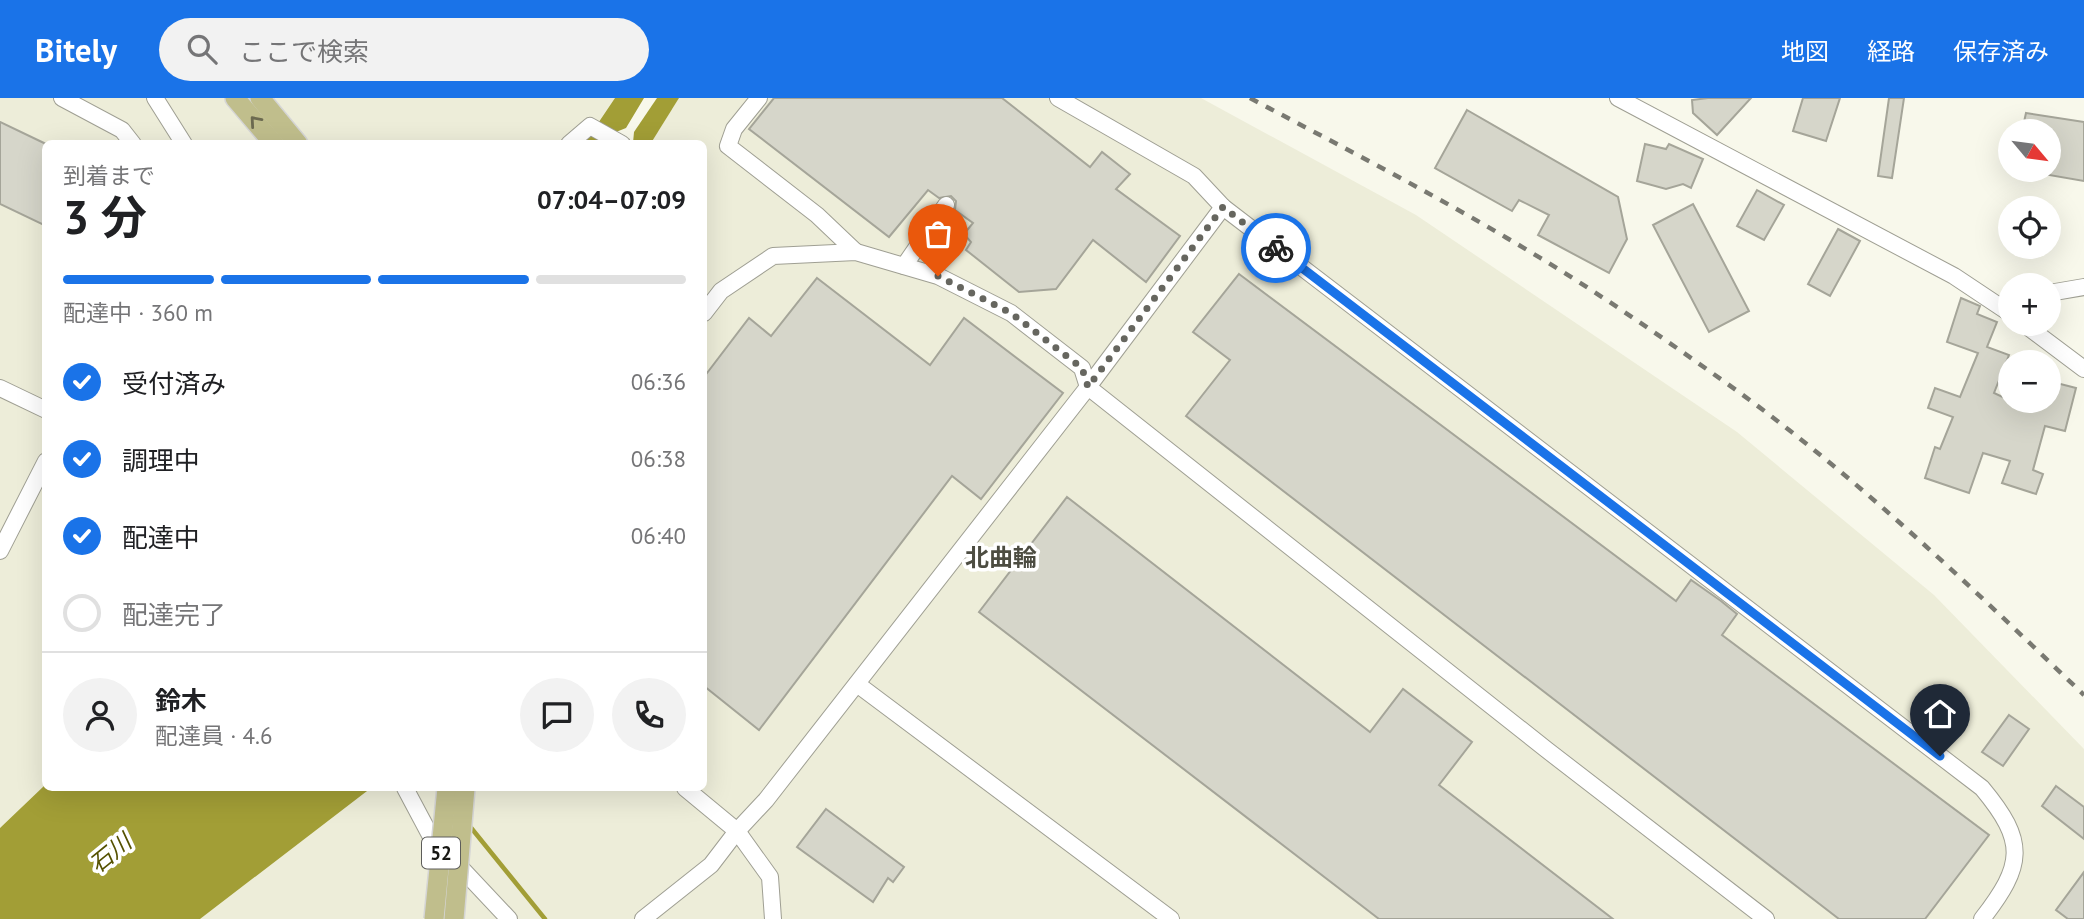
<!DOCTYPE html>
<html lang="ja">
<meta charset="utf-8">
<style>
:root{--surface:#fff;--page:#f2f2f2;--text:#202124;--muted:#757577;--line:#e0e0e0;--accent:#1a73e8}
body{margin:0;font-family:"PT Sans","Noto Sans JP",sans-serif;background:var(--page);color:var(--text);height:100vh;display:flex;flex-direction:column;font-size:26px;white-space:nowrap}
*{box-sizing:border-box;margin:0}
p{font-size:23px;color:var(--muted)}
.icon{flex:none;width:38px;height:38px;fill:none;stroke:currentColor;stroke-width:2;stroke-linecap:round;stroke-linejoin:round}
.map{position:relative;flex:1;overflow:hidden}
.details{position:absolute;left:42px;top:42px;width:665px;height:651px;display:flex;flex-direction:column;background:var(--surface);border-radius:10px;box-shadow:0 7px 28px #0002}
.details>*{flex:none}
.needle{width:46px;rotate:119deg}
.tools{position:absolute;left:1998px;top:21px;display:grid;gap:14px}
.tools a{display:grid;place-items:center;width:63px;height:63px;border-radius:50%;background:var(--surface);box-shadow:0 7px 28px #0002;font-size:35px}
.pin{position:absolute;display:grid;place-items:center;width:60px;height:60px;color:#fff;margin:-72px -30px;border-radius:50% 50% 50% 0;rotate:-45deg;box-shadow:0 0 7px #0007}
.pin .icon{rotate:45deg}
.courier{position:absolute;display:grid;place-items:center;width:70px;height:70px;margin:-35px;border:5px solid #1a73e8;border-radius:50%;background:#fff;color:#222;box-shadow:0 2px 9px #0007}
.headline em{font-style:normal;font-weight:700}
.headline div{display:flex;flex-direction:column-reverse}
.headline{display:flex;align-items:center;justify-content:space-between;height:119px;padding:0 21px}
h1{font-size:46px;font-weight:700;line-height:52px}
.bar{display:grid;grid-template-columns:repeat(4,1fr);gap:10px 7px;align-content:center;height:84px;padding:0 21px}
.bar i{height:9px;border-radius:5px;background:var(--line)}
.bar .on{background:var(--accent)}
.bar p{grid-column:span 4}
.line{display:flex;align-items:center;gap:18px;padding:0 21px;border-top:2px solid var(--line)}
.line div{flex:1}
.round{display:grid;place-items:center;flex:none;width:74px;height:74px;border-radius:37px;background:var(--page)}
ol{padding:0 21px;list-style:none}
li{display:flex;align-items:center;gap:21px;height:77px}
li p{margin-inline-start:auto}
li .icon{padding:7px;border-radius:50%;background:var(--accent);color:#fff;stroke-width:4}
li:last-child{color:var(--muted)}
li i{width:38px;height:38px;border:4px solid var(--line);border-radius:50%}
header{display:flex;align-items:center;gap:42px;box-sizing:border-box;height:98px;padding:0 35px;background:var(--accent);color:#fff}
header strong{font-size:33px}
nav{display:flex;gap:38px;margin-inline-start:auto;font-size:24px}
.search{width:490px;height:63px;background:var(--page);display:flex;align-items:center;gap:18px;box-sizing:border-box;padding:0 24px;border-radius:38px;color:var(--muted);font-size:26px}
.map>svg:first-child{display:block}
</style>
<header>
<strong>Bitely</strong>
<div class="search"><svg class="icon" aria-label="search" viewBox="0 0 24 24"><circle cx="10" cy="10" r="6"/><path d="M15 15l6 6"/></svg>ここで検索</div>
<nav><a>地図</a><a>経路</a><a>保存済み</a></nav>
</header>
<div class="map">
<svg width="2084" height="821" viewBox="0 0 2084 821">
<rect width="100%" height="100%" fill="#f8f8eb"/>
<g fill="#ededd9">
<polygon points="0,0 615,0 584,45 46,46 45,687 0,730"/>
<polygon points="679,0 1201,0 1416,117 1737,334 1934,497 2084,651 2084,821 200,821 371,690 704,690 704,46 651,45"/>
</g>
<g fill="#a29e36">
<polygon points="615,0 644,0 626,30 616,34 609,45 584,46"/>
<polygon points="657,0 679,0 651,45 633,45 634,34"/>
<polygon points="45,687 46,690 371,690 200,821 0,821 0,730"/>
</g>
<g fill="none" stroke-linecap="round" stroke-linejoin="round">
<polyline stroke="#a29e36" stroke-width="4.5" points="468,726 545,821"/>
</g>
<g fill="#d6d6ca" stroke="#a5a599" stroke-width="2">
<polygon points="774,0 1002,0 1090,69 1102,54 1130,76 1116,91 1180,138 1146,184 1093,142 1056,191 1019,194 966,152 971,144 964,136 973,125 955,112 956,103 951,98 939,100 928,92 889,139 749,31"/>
<polygon points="1708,0 1751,0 1717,37 1693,15 1692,2"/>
<polygon points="1803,0 1840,0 1826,43 1793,33"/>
<polygon points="1889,0 1904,0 1892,80 1878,78"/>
<polygon points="1467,12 1618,99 1627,141 1609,175 1538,137 1549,117 1519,102 1512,113 1435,70"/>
<polygon points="2026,15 2084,24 2084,83 2049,77 2049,33 2022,33"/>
<polygon points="0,24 46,46 46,128 0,106"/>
<polygon points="1645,46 1666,51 1669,46 1703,61 1691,90 1683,86 1666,91 1637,83"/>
<polygon points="1757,92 1784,107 1764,142 1737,128"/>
<polygon points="1693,106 1749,213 1709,234 1653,127"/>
<polygon points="1838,131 1860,143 1830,198 1808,186"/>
<polygon points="1239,176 1676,503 1691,482 1721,503 1737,516 1722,537 1989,737 1925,821 1839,821 1186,318 1230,262 1193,234"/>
<polygon points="817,180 930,267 964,220 1063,295 981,401 952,378 759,632 704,588 704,279 749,220 771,238"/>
<polygon points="1961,200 1980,208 1977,216 1997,224 1987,249 2009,257 1994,295 2011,303 2049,303 2049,283 2076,290 2065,333 2045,328 2033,372 2043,376 2036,396 2002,385 2010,363 1983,355 1969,395 1925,380 1935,349 1940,351 1953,319 1928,310 1935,290 1960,299 1978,255 1947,244"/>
<polygon points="1067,399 1370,634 1403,591 1472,644 1439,687 1613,821 1379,821 979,514"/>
<polygon points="2009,617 2029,631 2003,668 1982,654"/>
<polygon points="2056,688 2084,709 2084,741 2042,708"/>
<polygon points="826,711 904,769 893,784 888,780 873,804 797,749"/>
<polygon points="2084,774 2084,821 2068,821 2056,812"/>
</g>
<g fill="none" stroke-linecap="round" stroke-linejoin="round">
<g stroke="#9f9f93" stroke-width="18">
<g id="minor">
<polyline points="62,0 122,32 133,46"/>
<polyline points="155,0 184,46"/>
<polyline points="759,0 734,31 728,48 817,117 856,154"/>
<path d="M1058 0 1194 78 1223 109 1982 690C2027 744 2024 767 1982 821"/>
<polyline points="1618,0 1954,178 2011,216"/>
<polyline points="569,46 590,28 622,46"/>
<polyline points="1223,109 1088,289 1547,652 1766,821"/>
<polyline points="904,168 946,107"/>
<polyline points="2049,195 2084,189"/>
<polyline points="2024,226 2084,271"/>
<polyline points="0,290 46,312"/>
<polyline points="0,453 46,363"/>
<polyline points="857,586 1171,821"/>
<polyline points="405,690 430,737 509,821"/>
<polyline points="685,690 737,733 770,779 773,821"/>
<polyline points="643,821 711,767 737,733 766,702 1088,289 1082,270 1011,215 938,178 856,154 773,158 721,193 704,215"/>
</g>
</g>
<g stroke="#d5d5d5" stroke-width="22">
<g id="major">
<polyline points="235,0 274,46"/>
<polyline points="260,0 298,46"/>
</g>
</g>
<use href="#minor" stroke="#fff" stroke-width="16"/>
<use href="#major" stroke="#c0be8c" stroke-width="19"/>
<path stroke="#797971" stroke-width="4.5" stroke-dasharray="9 9" stroke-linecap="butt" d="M1250 0C1348 52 1447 103 1542 161 1603 198 1663 240 1722 282 1852 374 1968 486 2084 597"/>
<g stroke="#d5d5d5" stroke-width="22" stroke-linecap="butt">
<g id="major-bridge">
<polyline points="434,821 447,690"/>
<polyline points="454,821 465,690"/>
</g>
</g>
<use href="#major-bridge" stroke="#c0be8c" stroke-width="19"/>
</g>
<defs><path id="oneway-chevron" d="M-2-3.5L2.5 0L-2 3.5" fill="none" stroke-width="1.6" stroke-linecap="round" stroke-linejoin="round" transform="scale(1.75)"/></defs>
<use stroke="#6c6a50" href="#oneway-chevron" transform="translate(255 23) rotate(-131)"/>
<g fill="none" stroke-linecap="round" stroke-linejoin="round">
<polyline stroke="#66665f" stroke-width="7" stroke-dasharray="0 12.6" points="938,178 1011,215 1082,270 1088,289 1223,109 1276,150"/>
<polyline stroke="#1a73e8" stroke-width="9" points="1276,150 1940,658"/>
</g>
<g text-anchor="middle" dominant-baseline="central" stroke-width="7" stroke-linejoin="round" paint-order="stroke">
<rect fill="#fff" stroke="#5d5d5a" stroke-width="2" x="422" y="739.5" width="38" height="31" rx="5"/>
<g font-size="19" font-weight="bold" fill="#171713">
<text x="441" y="755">52</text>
</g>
<g font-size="23" font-style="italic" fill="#555100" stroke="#fff">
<text transform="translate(110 755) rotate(-39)">石川</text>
</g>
<g font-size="24" font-weight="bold" fill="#4c4c41" stroke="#fff">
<text x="1001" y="459">北曲輪</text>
</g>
</g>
</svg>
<div class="tools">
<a><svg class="needle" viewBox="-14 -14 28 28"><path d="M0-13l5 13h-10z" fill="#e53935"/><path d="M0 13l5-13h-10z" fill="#757577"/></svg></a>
<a><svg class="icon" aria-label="locate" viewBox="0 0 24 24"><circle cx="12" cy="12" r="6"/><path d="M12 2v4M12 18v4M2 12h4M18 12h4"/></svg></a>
<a>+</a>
<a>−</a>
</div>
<div class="pin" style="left:938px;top:178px;background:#ea580c"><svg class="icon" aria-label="bag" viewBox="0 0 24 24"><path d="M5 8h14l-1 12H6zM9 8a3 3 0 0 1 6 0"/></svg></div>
<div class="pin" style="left:1940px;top:658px;background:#1f2937"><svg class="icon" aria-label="home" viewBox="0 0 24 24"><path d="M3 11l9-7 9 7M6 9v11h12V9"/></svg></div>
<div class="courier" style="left:1276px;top:150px"><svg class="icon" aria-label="bike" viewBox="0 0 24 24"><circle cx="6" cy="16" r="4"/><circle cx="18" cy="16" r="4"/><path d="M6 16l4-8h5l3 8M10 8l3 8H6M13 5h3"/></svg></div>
<section class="details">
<div class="headline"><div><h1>3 分</h1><p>到着まで</p></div><em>07:04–07:09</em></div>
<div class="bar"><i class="on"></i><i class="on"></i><i class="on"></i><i></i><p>配達中 · 360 m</p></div>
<ol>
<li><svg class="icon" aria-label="check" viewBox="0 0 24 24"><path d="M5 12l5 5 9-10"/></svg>受付済み<p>06:36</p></li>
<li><svg class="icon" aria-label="check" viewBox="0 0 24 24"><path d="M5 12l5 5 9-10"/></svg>調理中<p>06:38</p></li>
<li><svg class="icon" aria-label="check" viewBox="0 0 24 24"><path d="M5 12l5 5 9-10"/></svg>配達中<p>06:40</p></li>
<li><i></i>配達完了</li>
</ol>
<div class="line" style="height:126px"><a class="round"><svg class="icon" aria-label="person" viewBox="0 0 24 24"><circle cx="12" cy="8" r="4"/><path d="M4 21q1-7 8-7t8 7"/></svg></a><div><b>鈴木</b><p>配達員 · 4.6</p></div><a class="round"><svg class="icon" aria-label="chat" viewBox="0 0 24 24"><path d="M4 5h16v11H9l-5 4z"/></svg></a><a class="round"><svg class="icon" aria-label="phone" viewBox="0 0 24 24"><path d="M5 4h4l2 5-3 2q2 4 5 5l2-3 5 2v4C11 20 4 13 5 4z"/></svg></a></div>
</section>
</div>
